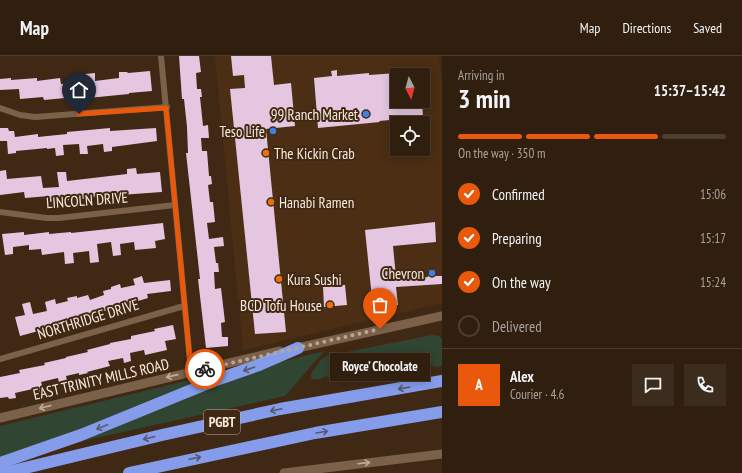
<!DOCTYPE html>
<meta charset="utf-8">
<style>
:root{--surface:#301f0f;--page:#3c2c1d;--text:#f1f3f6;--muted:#a8a29e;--line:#4b3d2f;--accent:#ea580c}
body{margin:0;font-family:"PT Sans Narrow",sans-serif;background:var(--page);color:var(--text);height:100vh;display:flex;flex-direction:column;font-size:15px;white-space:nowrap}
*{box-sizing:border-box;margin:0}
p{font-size:13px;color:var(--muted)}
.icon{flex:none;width:22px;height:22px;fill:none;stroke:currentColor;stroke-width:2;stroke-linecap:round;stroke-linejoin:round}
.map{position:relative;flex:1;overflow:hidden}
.sheet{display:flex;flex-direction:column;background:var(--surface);width:300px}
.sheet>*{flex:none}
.needle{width:26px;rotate:174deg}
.fabs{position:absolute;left:390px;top:12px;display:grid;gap:8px}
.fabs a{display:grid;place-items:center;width:40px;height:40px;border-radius:0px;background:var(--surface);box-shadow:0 2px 10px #0003,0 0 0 1px var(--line);font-size:20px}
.pin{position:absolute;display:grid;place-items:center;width:34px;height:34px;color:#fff;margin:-41px -17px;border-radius:50% 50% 50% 0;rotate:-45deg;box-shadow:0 0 4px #0007}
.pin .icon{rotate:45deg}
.courier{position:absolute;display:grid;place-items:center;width:40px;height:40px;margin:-20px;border:3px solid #ea580c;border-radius:50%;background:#fff;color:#222;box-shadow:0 1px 5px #0007}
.bubble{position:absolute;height:28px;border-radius:0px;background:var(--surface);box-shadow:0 2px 10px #0003,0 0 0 1px var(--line);font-size:13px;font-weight:600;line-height:28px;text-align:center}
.headline em{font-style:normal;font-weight:600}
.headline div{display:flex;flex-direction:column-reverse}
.headline{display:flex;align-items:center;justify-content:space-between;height:68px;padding:0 16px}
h1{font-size:26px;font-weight:600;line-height:30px}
.bar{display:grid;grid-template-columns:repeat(4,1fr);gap:6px 4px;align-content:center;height:48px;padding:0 16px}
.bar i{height:5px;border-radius:3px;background:var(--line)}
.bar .active{background:var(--accent)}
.bar p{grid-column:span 4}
.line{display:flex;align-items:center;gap:10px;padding:0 16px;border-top:1px solid var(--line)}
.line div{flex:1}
.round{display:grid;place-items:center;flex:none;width:42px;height:42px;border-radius:0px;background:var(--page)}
ol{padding:0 16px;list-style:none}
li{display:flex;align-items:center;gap:12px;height:44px}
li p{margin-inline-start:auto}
li .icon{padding:4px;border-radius:50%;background:var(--accent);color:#fff;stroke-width:4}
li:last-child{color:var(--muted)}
li i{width:22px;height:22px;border:2px solid var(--line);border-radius:50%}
header{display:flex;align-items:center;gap:24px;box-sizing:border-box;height:56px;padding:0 20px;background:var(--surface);border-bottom:1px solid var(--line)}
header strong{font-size:19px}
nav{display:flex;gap:22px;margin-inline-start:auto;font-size:14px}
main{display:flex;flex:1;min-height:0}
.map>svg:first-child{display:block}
</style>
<header>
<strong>Map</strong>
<nav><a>Map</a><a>Directions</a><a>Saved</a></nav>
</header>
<main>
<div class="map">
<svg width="442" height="417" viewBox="0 0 442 417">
<rect width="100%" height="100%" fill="#402914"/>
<path fill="#4b2e13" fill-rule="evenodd" d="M215 0H439L442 24V247L243 294ZM397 19H423V45H397ZM397 67H423V93H397Z"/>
<g fill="#314533">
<polygon points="432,279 439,280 442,283 442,309 438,311 413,306 385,305 349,315 335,321 329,322 326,320 319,323 313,323 311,321 311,318 321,304 327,300"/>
<polygon points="324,295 285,340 69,388 273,308"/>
<polygon points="235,313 87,373 0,401 0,370"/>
</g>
<g fill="#e4c6e0">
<polygon points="179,0 199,0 201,16 196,17 197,33 201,33 202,41 200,41 203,70 208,69 209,82 201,82 202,95 207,95 209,120 211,120 212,128 208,129 210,146 213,146 215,166 207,167 209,183 223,181 224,190 214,191 216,207 218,207 219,216 214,216 215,233 221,232 225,266 221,267 222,281 228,281 228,290 206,292 198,223 200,223 186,97 188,97 187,71 184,43 182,43"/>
<polygon points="231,0 271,0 274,29 291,27 295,70 266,73 286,276 255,278 230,33 245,32 244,19 233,20"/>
<polygon points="337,14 337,20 369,17 369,19 397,17 397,45 422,45 423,61 379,65 380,66 318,72 314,22 332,20 331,15"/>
<polygon points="150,15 152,35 129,37 129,38 88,42 65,44 65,42 44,44 43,41 20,43 19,33 0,34 0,23 11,22 11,24 37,22 37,25 60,22 61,28 73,27 73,22 86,20 85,18 95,17 95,25 119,22 119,16 127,16 128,17"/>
<polygon points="0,72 8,72 9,75 14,75 15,81 38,78 38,81 67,78 67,76 110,72 110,75 156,72 157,85 112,91 112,95 104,96 103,88 87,90 88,98 80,98 79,88 63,89 64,99 56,100 55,92 47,93 47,92 16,95 16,97 8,98 7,85 0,85"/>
<polygon points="136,112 137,118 160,116 162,136 120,139 120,138 92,141 92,142 50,146 49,140 25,142 24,136 0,139 0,115 6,114 7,123 41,120 43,132 59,131 57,116 66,116 67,125 127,118 127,113"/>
<polygon points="435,166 436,186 393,190 396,221 404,220 404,223 428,221 428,214 435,213 436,220 442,220 442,228 396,231 398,249 373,252 365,174"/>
<polygon points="163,167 165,183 155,185 156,192 135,194 134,186 120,188 121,199 113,200 111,186 97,188 99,206 90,207 89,195 73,197 74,207 65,208 64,196 42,199 41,193 29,194 29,189 13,191 13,198 5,199 2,178 24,176 24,179 49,176 49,178 71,176 71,177"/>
<polygon points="142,220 144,227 170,224 171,235 147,238 148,242 61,268 61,269 20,280 15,261 25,259 22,248 30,246 33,258 47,255 45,246 55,243 56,248 68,245 67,242 77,240 77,242 88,239 90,244 104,239 103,235 111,233 111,231 120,228 121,232 135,229 133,223"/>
<polygon points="345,229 347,249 324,251 323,231"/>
<polygon points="173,269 176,283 165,285 167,294 145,299 144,294 130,297 131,305 124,307 123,302 108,305 110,310 87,316 88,317 79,319 79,317 66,320 67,325 59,327 58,322 41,326 44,336 38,337 37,332 15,337 16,342 9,343 8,341 0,342 0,321 20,317 19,314 45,309 44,307 66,302 66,301 88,296 87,294 110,288 110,287 131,283 131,280 155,275 154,273"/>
</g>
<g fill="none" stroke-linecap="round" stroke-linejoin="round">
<g stroke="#7b614a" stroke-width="6">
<polyline points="161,0 191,316"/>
<polyline points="0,52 20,59 35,61 167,51"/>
<polyline points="0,156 46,162 59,162 175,149"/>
<polyline points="0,303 184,250"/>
</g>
<g stroke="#7b614a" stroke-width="9">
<polyline points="293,293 442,260"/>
<polyline points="0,362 280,295"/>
<polyline points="284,417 442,398"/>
</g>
<g stroke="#849cea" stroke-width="12">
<polyline points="0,407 81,379 216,324 259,309 298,292"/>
<polyline points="4,417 162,379 280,353 442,325"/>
<polyline points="129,417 315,377 442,356"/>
</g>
</g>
<defs><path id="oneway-shaft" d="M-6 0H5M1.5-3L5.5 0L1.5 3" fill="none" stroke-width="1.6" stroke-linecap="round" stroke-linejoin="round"/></defs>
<g stroke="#5b576a">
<use href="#oneway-shaft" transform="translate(249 313) rotate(161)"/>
<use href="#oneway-shaft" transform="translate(404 332) rotate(170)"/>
<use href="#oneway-shaft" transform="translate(276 354) rotate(168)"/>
<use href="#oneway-shaft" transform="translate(102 371) rotate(158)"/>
<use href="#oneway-shaft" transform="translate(322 376) rotate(-9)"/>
<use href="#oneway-shaft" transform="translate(149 382) rotate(166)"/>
<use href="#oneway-shaft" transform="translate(195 402) rotate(-12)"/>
</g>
<g stroke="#c1ac9b">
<use href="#oneway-shaft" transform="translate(172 320) rotate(167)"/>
<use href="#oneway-shaft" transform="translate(45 351) rotate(166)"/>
<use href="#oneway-shaft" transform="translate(364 407) rotate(-7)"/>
</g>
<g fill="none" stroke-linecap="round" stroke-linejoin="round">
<polyline stroke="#b9a697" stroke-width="4" stroke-dasharray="0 7.2" points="205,313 380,273"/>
<polyline stroke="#ea580c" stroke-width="5" points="79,58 166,52 191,316 205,313"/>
</g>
<g fill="#3f7fe0" stroke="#402914" stroke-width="1.5">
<circle cx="366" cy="58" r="4"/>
<circle cx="273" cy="75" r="4"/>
<circle cx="432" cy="217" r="4"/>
</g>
<g fill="#e8710a" stroke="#402914" stroke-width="1.5">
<circle cx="266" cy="97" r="4"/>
<circle cx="271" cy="146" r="4"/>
<circle cx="279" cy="223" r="4"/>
<circle cx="330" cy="249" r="4"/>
</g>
<g text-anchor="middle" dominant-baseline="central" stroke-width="4" stroke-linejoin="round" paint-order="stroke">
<rect fill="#402914" stroke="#c2b0a1" stroke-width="1" x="204" y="354" width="36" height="24" rx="3"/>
<g font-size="14" font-weight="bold" fill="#faeadd">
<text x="222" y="366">PGBT</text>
</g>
<g font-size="15" fill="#faeadd" stroke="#402914" text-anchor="end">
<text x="358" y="58">99 Ranch Market</text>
<text x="265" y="75">Teso Life</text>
<text x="274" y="97" text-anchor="start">The Kickin Crab</text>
<text x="279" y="146" text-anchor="start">Hanabi Ramen</text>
<text x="424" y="217">Chevron</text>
<text x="287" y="223" text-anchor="start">Kura Sushi</text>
<text x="322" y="249">BCD Tofu House</text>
</g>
<g font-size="15" fill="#faeadd" stroke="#402914">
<text transform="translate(87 144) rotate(-4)">LINCOLN DRIVE</text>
<text transform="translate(88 263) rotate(-17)">NORTHRIDGE DRIVE</text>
<text transform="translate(101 323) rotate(-13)">EAST TRINITY MILLS ROAD</text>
</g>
</g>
</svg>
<div class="fabs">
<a><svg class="needle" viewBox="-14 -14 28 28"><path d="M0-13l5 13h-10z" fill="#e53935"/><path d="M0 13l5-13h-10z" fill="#a8a29e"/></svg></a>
<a><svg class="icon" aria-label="locate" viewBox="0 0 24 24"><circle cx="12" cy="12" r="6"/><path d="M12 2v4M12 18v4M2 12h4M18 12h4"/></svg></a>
</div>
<div class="pin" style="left:380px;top:273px;background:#ea580c"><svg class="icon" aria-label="bag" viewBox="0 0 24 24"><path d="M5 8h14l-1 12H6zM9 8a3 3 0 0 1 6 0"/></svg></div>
<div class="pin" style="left:79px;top:58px;background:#1f2937"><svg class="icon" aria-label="home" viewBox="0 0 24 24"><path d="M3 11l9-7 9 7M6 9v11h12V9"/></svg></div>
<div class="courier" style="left:205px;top:313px"><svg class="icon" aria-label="bike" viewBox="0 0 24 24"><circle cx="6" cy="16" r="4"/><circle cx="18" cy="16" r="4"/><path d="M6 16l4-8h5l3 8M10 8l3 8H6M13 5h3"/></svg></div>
<div class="bubble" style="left:330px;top:297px;width:100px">Royce’ Chocolate</div>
</div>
<section class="sheet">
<div class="headline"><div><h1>3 min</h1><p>Arriving in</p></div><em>15:37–15:42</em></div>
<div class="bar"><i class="active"></i><i class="active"></i><i class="active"></i><i></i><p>On the way · 350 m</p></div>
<ol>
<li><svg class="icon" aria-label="check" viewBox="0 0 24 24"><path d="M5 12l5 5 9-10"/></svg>Confirmed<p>15:06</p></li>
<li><svg class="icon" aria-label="check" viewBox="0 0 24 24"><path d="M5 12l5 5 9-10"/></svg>Preparing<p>15:17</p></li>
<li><svg class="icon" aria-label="check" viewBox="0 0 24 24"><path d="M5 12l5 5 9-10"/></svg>On the way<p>15:24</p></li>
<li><i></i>Delivered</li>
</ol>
<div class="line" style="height:72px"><b class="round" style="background:var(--accent);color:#fff">A</b><div><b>Alex</b><p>Courier · 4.6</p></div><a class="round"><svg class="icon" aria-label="chat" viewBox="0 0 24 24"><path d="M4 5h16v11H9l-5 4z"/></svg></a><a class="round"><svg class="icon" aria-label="phone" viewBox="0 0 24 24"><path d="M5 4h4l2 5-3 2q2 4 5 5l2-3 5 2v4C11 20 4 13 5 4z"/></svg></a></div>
</section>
</main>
